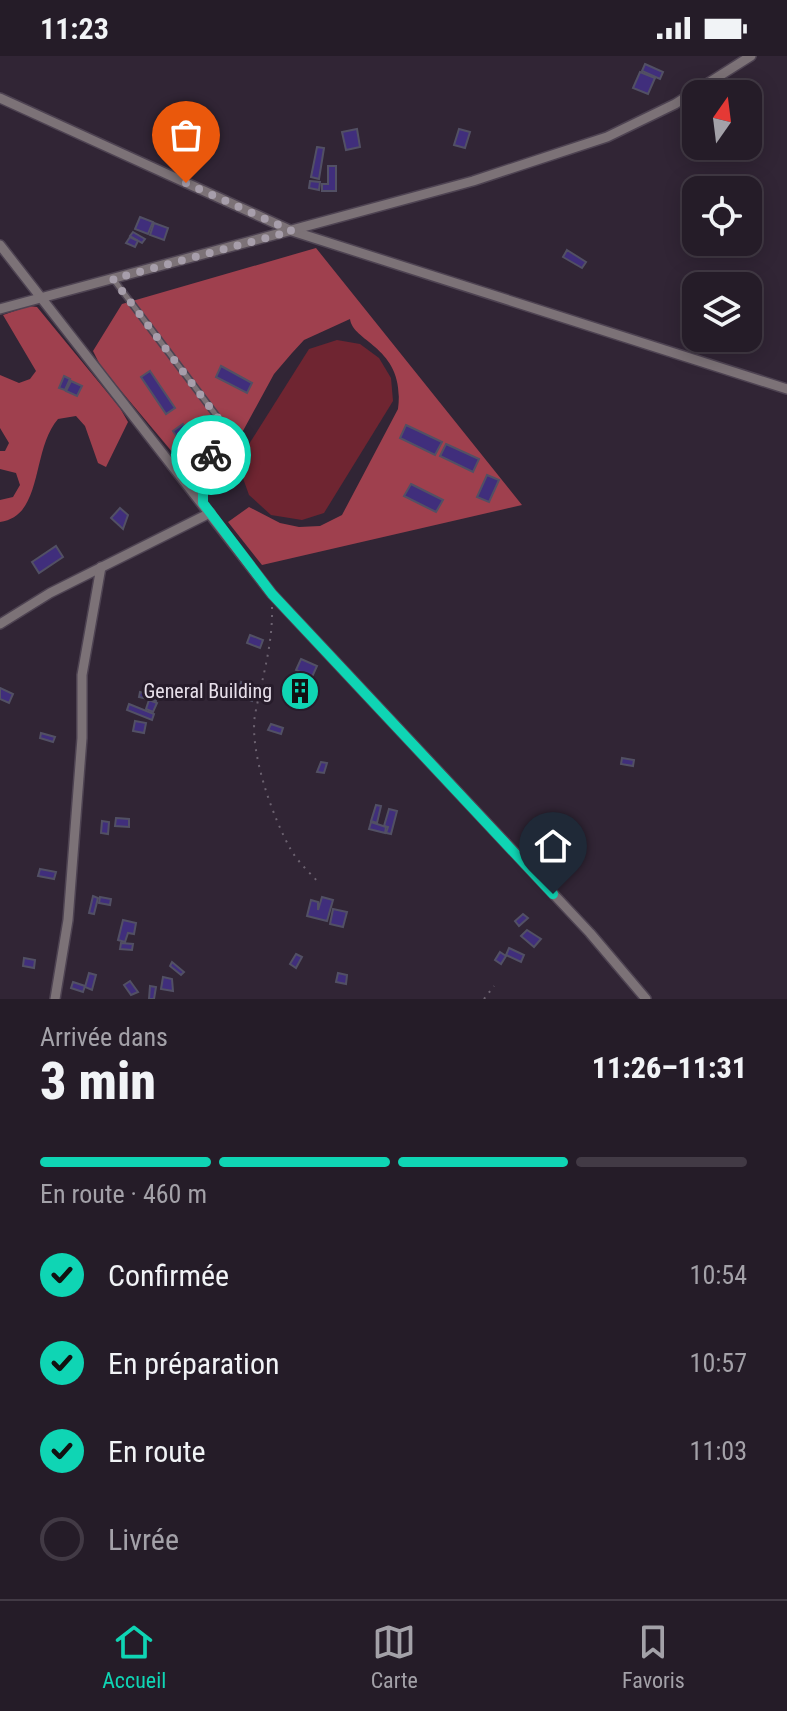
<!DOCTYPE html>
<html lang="fr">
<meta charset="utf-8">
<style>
:root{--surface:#251c28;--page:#2d2530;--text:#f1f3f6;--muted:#a3a1a8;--line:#423a45;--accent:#0fd5b4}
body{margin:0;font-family:"Roboto Condensed",sans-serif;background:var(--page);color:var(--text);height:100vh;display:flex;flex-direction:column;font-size:30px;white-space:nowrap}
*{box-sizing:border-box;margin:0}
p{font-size:26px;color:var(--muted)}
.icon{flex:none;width:44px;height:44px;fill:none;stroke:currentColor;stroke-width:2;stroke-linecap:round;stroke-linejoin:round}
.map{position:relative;height:943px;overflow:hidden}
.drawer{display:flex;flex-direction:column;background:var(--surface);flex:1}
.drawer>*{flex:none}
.needle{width:52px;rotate:14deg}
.tools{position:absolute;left:682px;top:24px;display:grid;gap:16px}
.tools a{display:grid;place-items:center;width:80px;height:80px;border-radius:16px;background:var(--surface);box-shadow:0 4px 20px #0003,0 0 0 2px var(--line);font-size:40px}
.pin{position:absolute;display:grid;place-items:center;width:68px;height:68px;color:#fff;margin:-82px -34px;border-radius:50% 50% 50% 0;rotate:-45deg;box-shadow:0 0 8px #0007}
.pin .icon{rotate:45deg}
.courier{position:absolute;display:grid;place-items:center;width:80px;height:80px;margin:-40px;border:6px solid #0fd5b4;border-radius:50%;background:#fff;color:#222;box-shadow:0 2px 10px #0007}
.summary em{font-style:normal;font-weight:800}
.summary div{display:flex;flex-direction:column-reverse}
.summary{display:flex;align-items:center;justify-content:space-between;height:136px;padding:0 40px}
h1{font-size:52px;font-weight:800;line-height:60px}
.bar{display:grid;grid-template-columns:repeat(4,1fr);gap:12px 8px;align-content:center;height:96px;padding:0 40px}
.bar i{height:10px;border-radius:6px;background:var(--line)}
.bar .active{background:var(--accent)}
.bar p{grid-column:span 4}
ol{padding:0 40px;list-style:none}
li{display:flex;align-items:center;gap:24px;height:88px}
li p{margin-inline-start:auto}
li .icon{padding:8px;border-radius:50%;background:var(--accent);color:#111;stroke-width:4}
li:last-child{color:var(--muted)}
li i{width:44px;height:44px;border:4px solid var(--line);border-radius:50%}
.status{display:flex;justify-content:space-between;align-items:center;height:56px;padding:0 40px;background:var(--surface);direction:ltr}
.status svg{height:22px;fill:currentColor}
.tab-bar{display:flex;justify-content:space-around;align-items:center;height:112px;border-top:2px solid var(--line);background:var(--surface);font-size:22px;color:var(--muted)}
.tab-bar a{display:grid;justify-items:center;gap:4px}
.tab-bar .active{color:var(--accent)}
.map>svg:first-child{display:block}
</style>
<div class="status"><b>11:23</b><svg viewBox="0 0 49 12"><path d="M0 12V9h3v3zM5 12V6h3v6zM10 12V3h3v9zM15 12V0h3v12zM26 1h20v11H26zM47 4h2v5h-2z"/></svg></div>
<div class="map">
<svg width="787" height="943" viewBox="0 0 787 943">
<rect width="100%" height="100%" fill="#312535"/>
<polygon fill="#6f2531" points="337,284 360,288 379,302 391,322 393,345 324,457 302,464 271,459 249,439 239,411 239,404 309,293"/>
<g fill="#9f404e">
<path d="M316 192 522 449 262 509 228 466 249 451 280 467 299 471 320 470 342 459 398 353C406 291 353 287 350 263L304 284 292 297 274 318 220 417 199 428 101 311 93 295 122 248Z"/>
<path d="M29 250 37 251 120 352 128 366 106 411 98 407 85 370 76 360 58 363C31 394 44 460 0 466V444L13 441 20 429 16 417 0 413V395H5L9 387 0 372V319L19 327 30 323 36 315 3 259Z"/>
</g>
<g fill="#402e7c" stroke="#525064" stroke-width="2">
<polygon points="645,8 663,16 660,23 642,15"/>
<polygon points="640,16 655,22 648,38 633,32"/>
<polygon points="357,73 360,91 346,94 342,76"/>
<polygon points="459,73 470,76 465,92 454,89"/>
<polygon points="317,91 324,92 319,123 311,121"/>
<polygon points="328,110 336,110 336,135 322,135 322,128 328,128"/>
<polygon points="310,125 320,126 319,134 309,132"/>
<polygon points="140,161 153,166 148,178 135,173"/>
<polygon points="154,167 168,172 164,184 150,179"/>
<polygon points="133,176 145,183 142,187 130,180"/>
<polygon points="130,181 138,185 135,191 126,187"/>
<polygon points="567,194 586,206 582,212 563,201"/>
<polygon points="693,257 696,258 696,278 688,275"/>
<polygon points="221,310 252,327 247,337 216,321"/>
<polygon points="150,315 175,352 166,358 141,321"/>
<polygon points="64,320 70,323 65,334 59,332"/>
<polygon points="71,325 82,330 77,340 66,335"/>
<polygon points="183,368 207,403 196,410 173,375"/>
<polygon points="406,369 442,386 435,399 400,382"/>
<polygon points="446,388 479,403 473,416 440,400"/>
<polygon points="487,419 499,424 489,446 477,441"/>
<polygon points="411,428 443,444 436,456 404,440"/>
<polygon points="120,452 128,459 123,473 111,462"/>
<polygon points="56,490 63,501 39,517 32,506"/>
<polygon points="250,579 263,584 260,592 247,587"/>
<polygon points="301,603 317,610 312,621 296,614"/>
<polygon points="241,626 256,632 252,645 236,639"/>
<polygon points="290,630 312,633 309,643 288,637"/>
<polygon points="0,632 13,638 9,647 0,643"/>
<polygon points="140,636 157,640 156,645 139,641"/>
<polygon points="149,644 157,647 153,656 146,653"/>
<polygon points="129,648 154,658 152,664 127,654"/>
<polygon points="135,665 146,667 144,677 133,675"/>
<polygon points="271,668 283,672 281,678 268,674"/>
<polygon points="41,677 55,681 53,686 40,682"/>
<polygon points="622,702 634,704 633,710 621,708"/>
<polygon points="321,706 327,707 324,717 317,716"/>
<polygon points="376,749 381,750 377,767 371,765"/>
<polygon points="389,753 397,755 391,778 386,777 388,771 384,770"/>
<polygon points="116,762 129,763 129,771 115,770"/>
<polygon points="102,765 109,766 108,778 101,777"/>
<polygon points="371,766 386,771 385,777 369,773"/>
<polygon points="40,813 56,816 54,823 38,820"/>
<polygon points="93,840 98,842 94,858 89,857"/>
<polygon points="100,841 111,843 110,849 99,847"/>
<polygon points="322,841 333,844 327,865 307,860 311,844 318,846 318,854"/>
<polygon points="333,853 347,856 343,871 330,868"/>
<polygon points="523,858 528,862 519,870 515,865"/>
<polygon points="123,864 136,867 134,878 128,877 125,886 118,884"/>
<polygon points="527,874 541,883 534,891 521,880"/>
<polygon points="121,887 133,888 132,894 120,893"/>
<polygon points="509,892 524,899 521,906 506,899"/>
<polygon points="500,896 506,900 501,908 495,904"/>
<polygon points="296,898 302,901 296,912 290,908"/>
<polygon points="24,902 35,904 34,912 23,910"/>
<polygon points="172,906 184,916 181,919 170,910"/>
<polygon points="89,917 96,919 92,934 85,931"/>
<polygon points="338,917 347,919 346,928 336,926"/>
<polygon points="163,921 172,923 173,935 161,933"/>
<polygon points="130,925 138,936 131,939 124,929"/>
<polygon points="73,926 85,930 83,936 71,932"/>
<polygon points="150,930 156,931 154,943 149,943"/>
</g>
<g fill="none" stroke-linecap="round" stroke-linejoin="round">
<g stroke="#4e4352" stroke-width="8">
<polyline id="lane" points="114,224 231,379 212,393 211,407 203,412 203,447"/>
</g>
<g stroke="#4e4352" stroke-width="12">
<g id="street">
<polyline points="0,42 292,175 787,333"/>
<polyline points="0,189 272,538 590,877 646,943"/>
<polyline points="0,253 473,125 607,81 675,48 751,0"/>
<polyline points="0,568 50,537 210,457"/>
<polyline points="55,943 68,864 82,682 82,619 101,511"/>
</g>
</g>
<g stroke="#6c6270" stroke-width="2" stroke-dasharray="2 6" stroke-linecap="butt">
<path d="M272 551C273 589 262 622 255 659 249 696 273 762 291 794 298 806 310 817 319 827"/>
<polyline points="484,943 494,930"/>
</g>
<use href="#lane" stroke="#7c7277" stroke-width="5"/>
<use href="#street" stroke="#7c7277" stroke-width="9"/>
</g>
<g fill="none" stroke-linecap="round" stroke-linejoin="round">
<polyline stroke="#a79eab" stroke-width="8" stroke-dasharray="0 14.4" points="186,127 292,175 113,223 231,379 212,393 211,399"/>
<polyline stroke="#0fd5b4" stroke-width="10" points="211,399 211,407 203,412 203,447 272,538 553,838"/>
</g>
<defs>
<g id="building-disc" transform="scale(2)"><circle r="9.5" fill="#0fd5b4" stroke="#271c2b"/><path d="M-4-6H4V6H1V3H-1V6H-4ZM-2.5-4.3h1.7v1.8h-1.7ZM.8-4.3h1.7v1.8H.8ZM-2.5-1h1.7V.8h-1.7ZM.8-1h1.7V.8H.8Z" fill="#111"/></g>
</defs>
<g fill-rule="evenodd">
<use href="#building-disc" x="300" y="635"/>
</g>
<g text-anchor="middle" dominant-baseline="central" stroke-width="6" stroke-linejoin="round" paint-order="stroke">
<g font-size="20" fill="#e7dfea" stroke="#271c2b" text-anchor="end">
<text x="272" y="635">General Building</text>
</g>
</g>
</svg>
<div class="tools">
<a><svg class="needle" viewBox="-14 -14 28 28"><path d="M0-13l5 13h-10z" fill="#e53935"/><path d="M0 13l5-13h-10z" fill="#a3a1a8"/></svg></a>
<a><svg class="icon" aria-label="locate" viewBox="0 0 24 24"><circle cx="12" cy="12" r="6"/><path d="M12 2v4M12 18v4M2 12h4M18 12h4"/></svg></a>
<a><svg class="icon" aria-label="layers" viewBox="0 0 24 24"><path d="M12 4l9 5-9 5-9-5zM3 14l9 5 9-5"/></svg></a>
</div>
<div class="pin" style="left:186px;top:127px;background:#ea580c"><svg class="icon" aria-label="bag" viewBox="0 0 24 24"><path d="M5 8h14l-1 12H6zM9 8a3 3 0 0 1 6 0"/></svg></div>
<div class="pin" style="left:553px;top:838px;background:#1f2937"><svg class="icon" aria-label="home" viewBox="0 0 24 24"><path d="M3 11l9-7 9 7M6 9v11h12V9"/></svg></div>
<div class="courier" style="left:211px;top:399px"><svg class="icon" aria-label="bike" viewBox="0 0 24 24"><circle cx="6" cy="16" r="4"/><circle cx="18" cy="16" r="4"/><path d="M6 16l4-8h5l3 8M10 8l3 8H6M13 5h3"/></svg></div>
</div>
<section class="drawer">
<div class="summary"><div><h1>3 min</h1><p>Arrivée dans</p></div><em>11:26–11:31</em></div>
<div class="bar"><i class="active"></i><i class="active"></i><i class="active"></i><i></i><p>En route · 460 m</p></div>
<ol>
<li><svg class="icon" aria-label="check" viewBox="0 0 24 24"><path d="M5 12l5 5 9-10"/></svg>Confirmée<p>10:54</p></li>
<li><svg class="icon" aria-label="check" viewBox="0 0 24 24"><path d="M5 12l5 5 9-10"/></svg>En préparation<p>10:57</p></li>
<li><svg class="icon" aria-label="check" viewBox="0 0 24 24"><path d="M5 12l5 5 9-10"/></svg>En route<p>11:03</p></li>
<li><i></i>Livrée</li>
</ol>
</section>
<nav class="tab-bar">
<a class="active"><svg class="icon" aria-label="home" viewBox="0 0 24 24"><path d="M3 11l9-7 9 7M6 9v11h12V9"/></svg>Accueil</a>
<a><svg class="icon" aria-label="map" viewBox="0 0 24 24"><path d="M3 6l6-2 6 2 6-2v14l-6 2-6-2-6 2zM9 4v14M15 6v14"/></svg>Carte</a>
<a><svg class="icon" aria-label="saved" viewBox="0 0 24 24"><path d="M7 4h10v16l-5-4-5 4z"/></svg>Favoris</a>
</nav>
